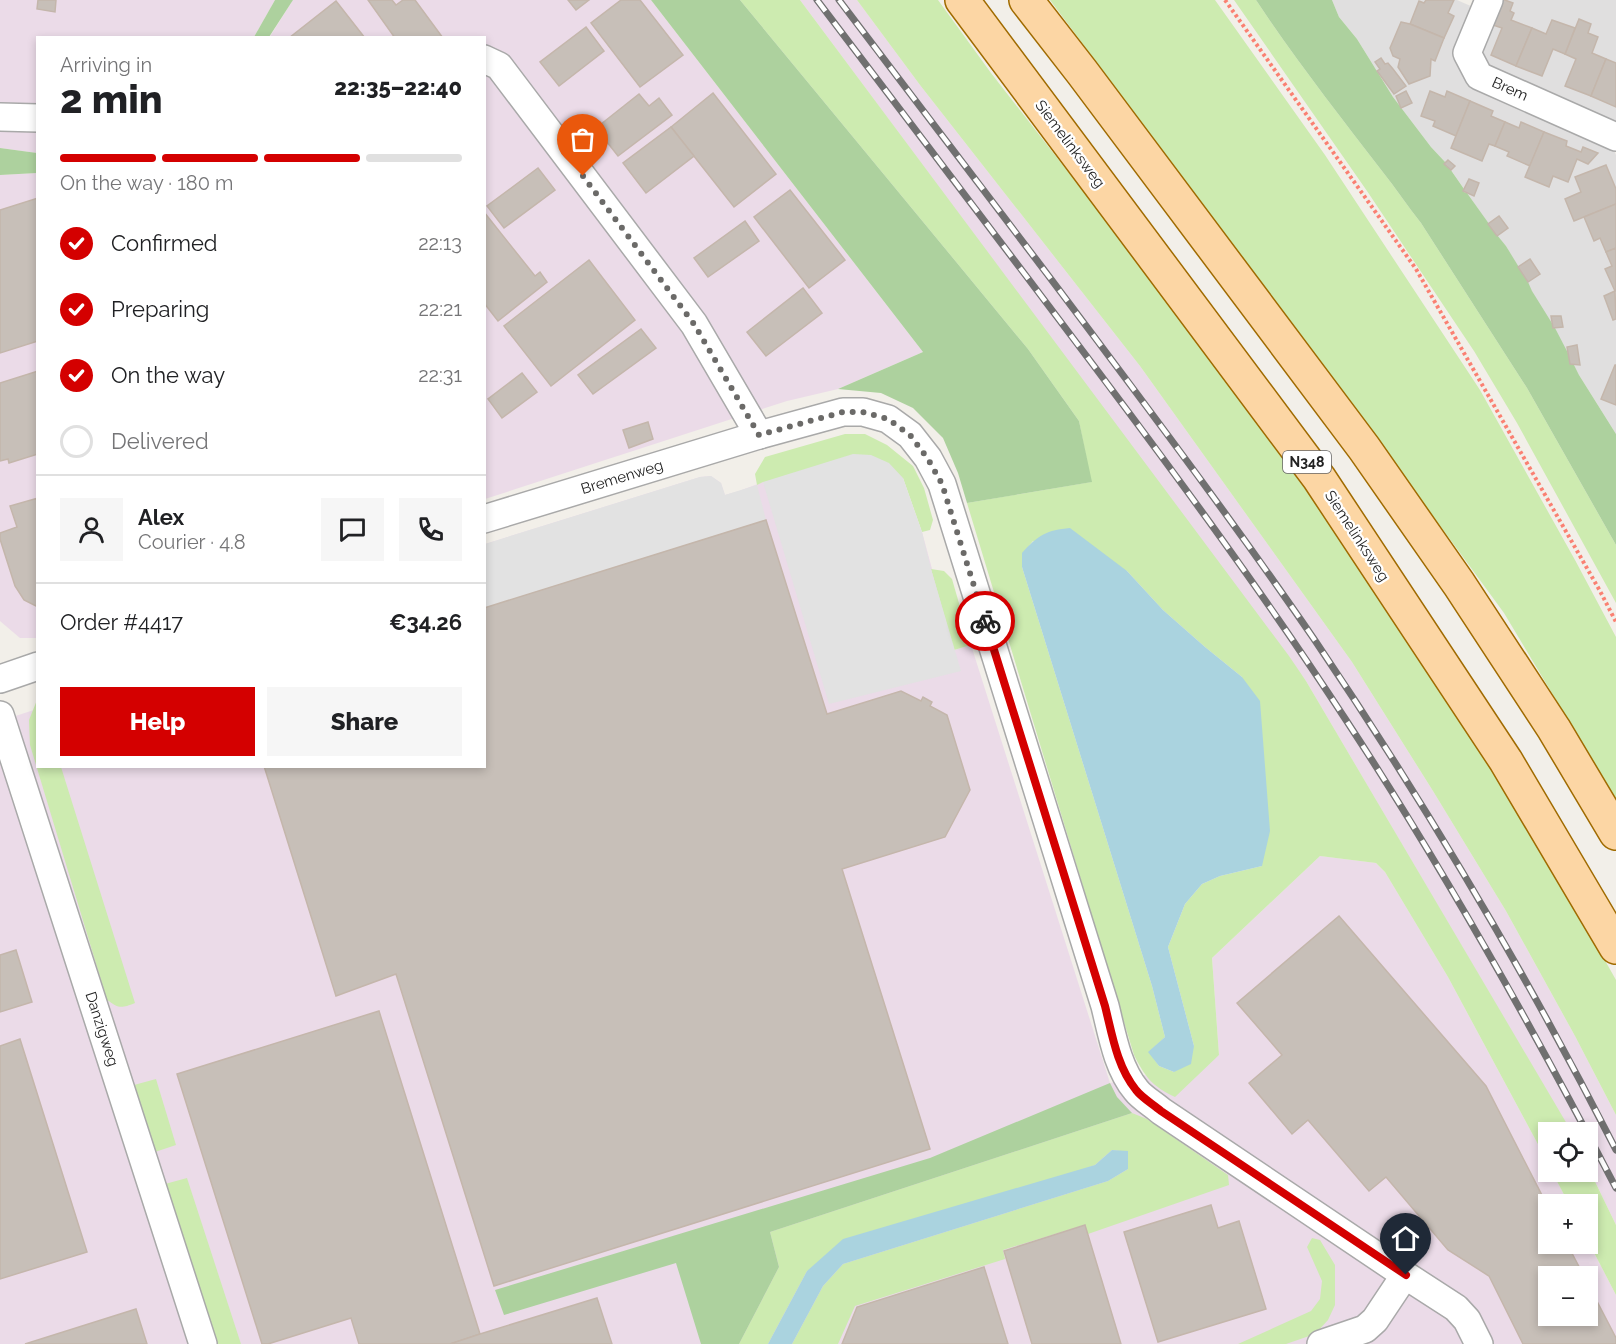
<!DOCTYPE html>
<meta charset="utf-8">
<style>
:root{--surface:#fff;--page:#f6f6f6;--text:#202124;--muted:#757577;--line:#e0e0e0;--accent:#d40000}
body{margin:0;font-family:Raleway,sans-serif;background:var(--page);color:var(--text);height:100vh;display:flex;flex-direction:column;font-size:22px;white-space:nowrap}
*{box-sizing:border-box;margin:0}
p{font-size:20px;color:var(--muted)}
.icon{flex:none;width:33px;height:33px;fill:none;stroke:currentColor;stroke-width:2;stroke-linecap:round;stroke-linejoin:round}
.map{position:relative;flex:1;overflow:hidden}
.sheet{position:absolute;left:36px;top:36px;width:450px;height:732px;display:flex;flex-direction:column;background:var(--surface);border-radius:0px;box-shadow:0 3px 9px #0003}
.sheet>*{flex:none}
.tools{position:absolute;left:1538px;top:1122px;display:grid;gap:12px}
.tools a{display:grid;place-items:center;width:60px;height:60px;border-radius:0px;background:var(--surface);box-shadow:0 3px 9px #0003;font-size:30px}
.pin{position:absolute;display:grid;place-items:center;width:51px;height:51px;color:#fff;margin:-62px -26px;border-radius:50% 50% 50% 0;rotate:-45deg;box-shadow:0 0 6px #0007}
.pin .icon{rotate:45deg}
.courier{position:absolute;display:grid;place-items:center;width:60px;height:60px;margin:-30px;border:4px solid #d40000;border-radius:50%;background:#fff;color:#222;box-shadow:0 2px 8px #0007}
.summary em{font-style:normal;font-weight:800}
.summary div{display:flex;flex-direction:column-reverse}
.summary{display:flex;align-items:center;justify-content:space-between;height:102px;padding:0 24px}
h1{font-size:39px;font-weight:800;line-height:45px}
.bar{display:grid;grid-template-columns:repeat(4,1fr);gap:9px 6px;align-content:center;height:72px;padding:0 24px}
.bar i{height:8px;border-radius:4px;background:var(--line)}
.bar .selected{background:var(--accent)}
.bar p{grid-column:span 4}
.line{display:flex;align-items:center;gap:15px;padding:0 24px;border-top:2px solid var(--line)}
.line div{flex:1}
.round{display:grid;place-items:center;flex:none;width:63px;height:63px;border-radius:0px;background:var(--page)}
ol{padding:0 24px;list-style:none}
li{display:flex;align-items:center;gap:18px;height:66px}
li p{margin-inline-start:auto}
li .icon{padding:6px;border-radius:50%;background:var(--accent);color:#fff;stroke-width:4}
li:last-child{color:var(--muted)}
li i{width:33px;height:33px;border:3px solid var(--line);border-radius:50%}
.button{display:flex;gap:12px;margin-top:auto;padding:12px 24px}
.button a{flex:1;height:69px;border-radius:0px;background:var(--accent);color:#fff;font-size:24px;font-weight:800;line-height:69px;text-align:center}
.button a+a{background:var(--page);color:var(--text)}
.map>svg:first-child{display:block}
</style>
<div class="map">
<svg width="1616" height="1344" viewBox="0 0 1616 1344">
<rect width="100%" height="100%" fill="#f2efe9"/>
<g fill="#e0dfdf">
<polygon points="1332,0 1457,0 1473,7 1453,57 1467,84 1611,143 1616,155 1616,434 1579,375 1573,364 1570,364 1553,328 1506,246 1497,236 1467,193 1464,192 1464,189 1451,170 1444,164 1446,163 1431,147 1393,97 1357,39 1339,17"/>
<polygon points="1500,0 1616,0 1616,122 1484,68 1478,52"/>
</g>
<g fill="#ebdbe8" fill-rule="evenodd">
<polygon points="0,0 275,0 254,37 38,38 37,153 0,148"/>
<polygon points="293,0 651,0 923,352 838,389 787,401 485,499 484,38 269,38"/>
<polygon points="800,0 857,0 920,85 1140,366 1352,662 1433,791 1506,911 1575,1036 1616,1115 1616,1225 1587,1165 1587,1132 1571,1132 1306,681"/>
<polygon points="37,173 37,638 20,638 0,621 0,175"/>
<path d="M711 476 721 483 725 495 739 491 763 482 922 532 954 650 971 645 1110 1083 1145 1075 1166 1092 1219 1055 1212 958 1320 856 1376 863 1385 872 1448 977 1548 1163V1172H1552L1569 1204H1548V1244H1587V1239L1616 1295V1344H0V721L37 709 38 766H484L485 544 700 477ZM1548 1276H1587V1316H1548Z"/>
</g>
<g fill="#cdebb0" fill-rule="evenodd">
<path d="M740 0H800L1289 656 1306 681 1567 1124 1571 1132H1548V1163L1448 977 1385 872 1376 863 1320 856 1212 958 1219 1055 1175 1097C1152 1086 1145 1077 1134 1055L967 503 1091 482 1079 421 1028 349ZM1033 541 1127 571 1163 610 1205 647 1242 677 1262 866 1220 876 1202 884 1185 904 1168 947 1194 1046 1174 1072 1159 1066 1149 1052 1165 1037 1152 986 1022 567 1023 553Z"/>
<polygon points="857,0 938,0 991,73 1135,258 1308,493 1405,634 1459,717 1550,863 1616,980 1616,1115 1575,1036 1506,911 1433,791 1352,662 1140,366 920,85"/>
<polygon points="1050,0 1215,0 1325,155 1480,390 1575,560 1616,637 1616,800 1504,613 1299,333"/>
<path d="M1234 0H1256C1295 59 1339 115 1382 171 1396 188 1407 206 1421 223L1527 388 1616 545V603L1517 423 1474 351 1367 191Z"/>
<polygon points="845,434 865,434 887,445 913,466 924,488 933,520 930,530 922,532 903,478 763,482 757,485 755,474 765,457"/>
<polygon points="931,569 944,571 952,579 971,645 954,650"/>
<path d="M37 700 38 766 61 767 135 1003C120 1009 119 1008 107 1000L30 745 29 720Z"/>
<polygon points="156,1079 176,1145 155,1152 134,1085"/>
<polygon points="1132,1113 1147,1119 1228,1175 1229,1185 1088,1234 1084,1225 1003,1250 1005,1259 855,1306 838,1344 792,1344 823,1286 843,1264 1108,1181 1128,1169 1128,1152 1112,1150 1095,1165 807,1271 768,1344 739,1344 779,1267 770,1232"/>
<polygon points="1587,1165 1616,1225 1616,1295 1587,1239 1587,1204 1569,1204 1552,1172 1587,1172"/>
<polygon points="187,1178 241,1344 215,1344 165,1184"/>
<polygon points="1312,1238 1320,1240 1335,1265 1335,1305 1328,1320 1315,1334 1286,1344 1238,1344 1311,1311 1320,1299 1322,1281 1307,1247"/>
</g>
<g fill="#add19e">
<polygon points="275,0 293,0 269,37 254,37"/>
<polygon points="651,0 740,0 1028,349 1079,421 1092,482 967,503 958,473 943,438 913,408 881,393 838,389 923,352"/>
<path d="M1256 0H1332L1339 17 1357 39 1393 97 1431 147 1446 163 1464 189V192L1467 193 1497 235 1506 246 1528 282 1532 291 1555 328 1569 355 1570 363H1573L1579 375 1616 434V545L1527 388 1421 223C1407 206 1396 188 1382 171 1339 115 1295 59 1256 0Z"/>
<polygon points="0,148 37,153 37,173 0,175"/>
<polygon points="1110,1083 1117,1097 1132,1113 770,1232 779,1267 739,1344 701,1344 676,1263 504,1315 495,1290 930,1158"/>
</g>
<g fill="#e2e2e2">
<polygon points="853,454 871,455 889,463 903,478 922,532 931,569 961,671 829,704 763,482"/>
<polygon points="711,476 721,483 725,495 757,485 766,520 485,608 485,544 700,477"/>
</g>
<g fill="#aad3df">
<path d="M1070 528 1127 571 1163 610 1205 647 1242 677 1260 701 1270 831 1262 866 1220 876 1202 884 1185 904 1168 947 1194 1046 1191 1064 1174 1072 1159 1066 1148 1052 1165 1037 1152 986 1022 567V553C1038 535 1047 530 1070 528Z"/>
<polygon points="1112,1150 1128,1151 1128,1169 1108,1181 843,1264 823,1286 792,1344 768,1344 807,1271 843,1239 1095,1165"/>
</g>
<g fill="#c7bfb8" stroke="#c4b6ab" stroke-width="1.5">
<polygon points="38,0 56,0 55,12 37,9"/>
<polygon points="368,0 392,0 396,5 403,0 415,0 443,38 395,38"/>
<polygon points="568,0 589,0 576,10"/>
<polygon points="621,0 640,0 683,55 640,87 591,23"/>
<polygon points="1426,0 1454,0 1448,13 1454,16 1444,38 1410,24 1419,1 1424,3"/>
<polygon points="1500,0 1505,0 1513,3 1510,11 1514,13 1511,20 1532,28 1516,66 1491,55 1502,28 1490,24"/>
<polygon points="336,1 365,38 289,38"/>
<polygon points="1579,19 1591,24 1588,33 1598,37 1592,53 1606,59 1591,96 1565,86 1576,59 1565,54"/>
<polygon points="1552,20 1575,28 1565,54 1553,49 1542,76 1516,66 1532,28 1546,34"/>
<polygon points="1401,22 1410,24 1444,38 1435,61 1431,59 1430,76 1409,84 1398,67 1400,59 1393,56 1390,48"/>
<polygon points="586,27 604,51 559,86 540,62"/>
<polygon points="1381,58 1385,64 1388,63 1393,69 1406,86 1394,94 1377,71 1380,69 1375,62"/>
<polygon points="1606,59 1616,63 1616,107 1591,96"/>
<polygon points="1406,91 1412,103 1401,108 1396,96"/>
<polygon points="1430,91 1445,97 1447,91 1470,101 1456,136 1433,126 1435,121 1421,116"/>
<polygon points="713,93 776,174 734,207 671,127"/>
<polygon points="639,94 649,106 659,98 672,115 618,156 596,128"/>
<polygon points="1470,101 1493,111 1491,116 1505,122 1495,146 1489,144 1482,161 1451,148"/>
<polygon points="1505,122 1519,128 1521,122 1544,132 1530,166 1507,156 1509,152 1495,146"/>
<polygon points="671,127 694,156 646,193 623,163"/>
<polygon points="1544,132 1567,141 1566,146 1581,152 1583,147 1598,153 1588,164 1577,159 1568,182 1553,176 1549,187 1525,177"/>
<polygon points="1448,160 1455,166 1451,170 1444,164"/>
<polygon points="1606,165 1616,189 1616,204 1574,221 1565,199 1581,192 1575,177"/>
<polygon points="538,168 555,190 504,228 487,206"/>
<polygon points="1469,179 1479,183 1474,196 1463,191"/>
<polygon points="790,190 845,260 809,288 754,217"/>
<polygon points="38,198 38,341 0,353 0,210"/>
<polygon points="1616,204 1616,248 1606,252 1600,238 1594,241 1584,217"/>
<polygon points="484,212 535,276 540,272 547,282 498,321 484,303"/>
<polygon points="1499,216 1508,228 1497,236 1488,224"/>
<polygon points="745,221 759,241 708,277 694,258"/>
<polygon points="1616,248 1616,291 1615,291 1605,269 1612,266 1606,252"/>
<polygon points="1530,259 1540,274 1528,282 1518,267"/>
<polygon points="589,260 635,320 551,386 504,326"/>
<polygon points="803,288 822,313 766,356 747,332"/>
<polygon points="1615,291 1616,319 1613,320 1604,296"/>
<polygon points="1551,316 1561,316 1563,327 1553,328"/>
<polygon points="641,329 656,348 593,394 578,375"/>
<polygon points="1577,345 1580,365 1570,364 1567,347"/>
<polygon points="1615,365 1616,365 1616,405 1601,399"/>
<polygon points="38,371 38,454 9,463 8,459 0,461 0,383"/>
<polygon points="522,373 537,392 502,418 488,399"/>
<polygon points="648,422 653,439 629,448 623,430"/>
<polygon points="38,498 38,607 24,600 15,586 0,539 0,533 17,527 10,506"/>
<polygon points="766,520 827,714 901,691 921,701 923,697 932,702 930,706 947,715 970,790 945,837 842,869 930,1149 494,1286 396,974 336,996 264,766 484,766 484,608"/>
<polygon points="1339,916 1486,1086 1548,1207 1548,1244 1567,1244 1584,1276 1548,1276 1548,1316 1587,1316 1587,1282 1616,1338 1616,1344 1523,1344 1489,1276 1448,1250 1386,1177 1369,1191 1308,1120 1292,1134 1249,1083 1282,1055 1237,1003"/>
<polygon points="16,950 32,1002 0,1012 0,955"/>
<polygon points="379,1011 480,1334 450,1344 359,1344 351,1318 268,1344 262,1344 177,1074"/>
<polygon points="20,1039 87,1252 0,1279 0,1046"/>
<polygon points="1211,1205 1218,1228 1239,1221 1266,1309 1158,1342 1124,1232"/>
<polygon points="1085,1225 1121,1344 1032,1344 1004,1251"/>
<polygon points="984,1267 1008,1344 842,1344 857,1307"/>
<polygon points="597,1298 612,1344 450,1344 480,1334"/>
<polygon points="136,1309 147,1344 25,1344"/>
</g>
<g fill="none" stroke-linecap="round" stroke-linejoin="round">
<g stroke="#a9a9a9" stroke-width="30">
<g id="street">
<polyline points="1489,0 1467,53 1479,76 1616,137"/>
<polyline points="484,59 499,66 694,324 759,435"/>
<polyline points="0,117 38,118"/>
<path d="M484 519 759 435 843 412H863L888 419 910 435 928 458 942 484 1105 1006C1112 1034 1117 1067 1136 1090 1142 1098 1153 1104 1161 1111L1405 1275 1456 1308 1467 1320 1479 1344"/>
<polyline points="0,679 38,666"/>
<polyline points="0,715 203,1344"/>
<polyline points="1321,1344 1365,1329 1375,1320 1405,1275"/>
</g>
</g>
<g stroke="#a06b00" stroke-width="36">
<g id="primary">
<polyline points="962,0 1319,478 1506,761 1616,947"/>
<polyline points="1026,0 1082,72 1364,448 1459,584 1554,729 1616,833"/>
</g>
</g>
<polyline stroke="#fa8072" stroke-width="4" stroke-dasharray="3 3" stroke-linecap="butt" points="1225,0 1416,269 1600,591 1616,622"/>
<use href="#street" stroke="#fff" stroke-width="27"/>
<use href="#primary" stroke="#fcd6a4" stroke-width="33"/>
<g stroke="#707070" stroke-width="7">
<g id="rail">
<path d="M817 0C908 120 1000 241 1091 362 1179 479 1266 597 1346 720 1445 871 1533 1028 1616 1188"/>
<path d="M839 0C921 108 1003 215 1084 323 1162 427 1240 531 1314 639 1425 803 1526 973 1616 1150"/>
</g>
</g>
<use href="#rail" stroke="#fff" stroke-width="4.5" stroke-dasharray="14" stroke-linecap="butt"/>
</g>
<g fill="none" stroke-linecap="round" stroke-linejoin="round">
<polyline stroke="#6b6a68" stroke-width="6" stroke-dasharray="0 10.8" points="583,176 694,324 759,435 843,412 863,412 888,419 910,435 928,459 942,484 985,621"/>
<path stroke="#d40000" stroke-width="8" d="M985 621 1105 1006C1112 1034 1117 1067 1136 1090 1142 1098 1153 1104 1161 1111L1406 1275"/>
</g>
<g text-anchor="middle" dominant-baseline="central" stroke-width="4.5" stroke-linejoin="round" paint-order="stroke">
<rect fill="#fff" stroke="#646464" stroke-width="1.5" x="1283" y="451" width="48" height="22" rx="4.5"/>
<g font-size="14" font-weight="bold" fill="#222">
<text x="1307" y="462">N348</text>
</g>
<g font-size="15" fill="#222" stroke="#fff">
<text transform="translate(1510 89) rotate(24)">Brem</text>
<text transform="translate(1070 144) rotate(53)">Siemelinksweg</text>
<text transform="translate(622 477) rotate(-17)">Bremenweg</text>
<text transform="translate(1357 536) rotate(57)">Siemelinksweg</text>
<text transform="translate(102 1029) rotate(72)">Danzigweg</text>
</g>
</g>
</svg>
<div class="tools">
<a><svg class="icon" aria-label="locate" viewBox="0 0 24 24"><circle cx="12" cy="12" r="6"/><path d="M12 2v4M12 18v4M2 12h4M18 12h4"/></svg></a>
<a>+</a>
<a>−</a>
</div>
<div class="pin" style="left:583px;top:176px;background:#ea580c"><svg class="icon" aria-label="bag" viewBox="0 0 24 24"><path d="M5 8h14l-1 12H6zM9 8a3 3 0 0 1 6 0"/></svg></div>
<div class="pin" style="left:1406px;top:1275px;background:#1f2937"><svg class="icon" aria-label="home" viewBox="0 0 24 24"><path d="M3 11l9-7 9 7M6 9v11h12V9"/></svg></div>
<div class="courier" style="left:985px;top:621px"><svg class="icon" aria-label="bike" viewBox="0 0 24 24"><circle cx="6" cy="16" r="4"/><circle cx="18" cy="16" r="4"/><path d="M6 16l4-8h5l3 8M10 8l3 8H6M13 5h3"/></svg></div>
<section class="sheet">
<div class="summary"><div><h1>2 min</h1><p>Arriving in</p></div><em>22:35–22:40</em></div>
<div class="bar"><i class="selected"></i><i class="selected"></i><i class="selected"></i><i></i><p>On the way · 180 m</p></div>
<ol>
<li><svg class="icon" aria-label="check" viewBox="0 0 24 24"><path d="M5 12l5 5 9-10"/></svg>Confirmed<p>22:13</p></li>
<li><svg class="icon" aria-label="check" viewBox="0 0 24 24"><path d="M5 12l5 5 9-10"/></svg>Preparing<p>22:21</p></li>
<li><svg class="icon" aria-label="check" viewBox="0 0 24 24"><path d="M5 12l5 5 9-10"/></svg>On the way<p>22:31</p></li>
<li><i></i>Delivered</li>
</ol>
<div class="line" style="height:108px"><a class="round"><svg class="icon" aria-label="person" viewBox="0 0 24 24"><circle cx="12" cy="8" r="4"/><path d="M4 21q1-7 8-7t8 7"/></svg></a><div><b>Alex</b><p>Courier · 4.8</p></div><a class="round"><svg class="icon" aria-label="chat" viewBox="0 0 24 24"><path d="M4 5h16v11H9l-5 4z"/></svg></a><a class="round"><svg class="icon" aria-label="phone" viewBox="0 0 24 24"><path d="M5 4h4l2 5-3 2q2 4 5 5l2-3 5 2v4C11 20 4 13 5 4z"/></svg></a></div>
<div class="line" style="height:78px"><div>Order #4417</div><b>€34.26</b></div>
<div class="button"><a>Help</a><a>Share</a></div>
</section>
</div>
